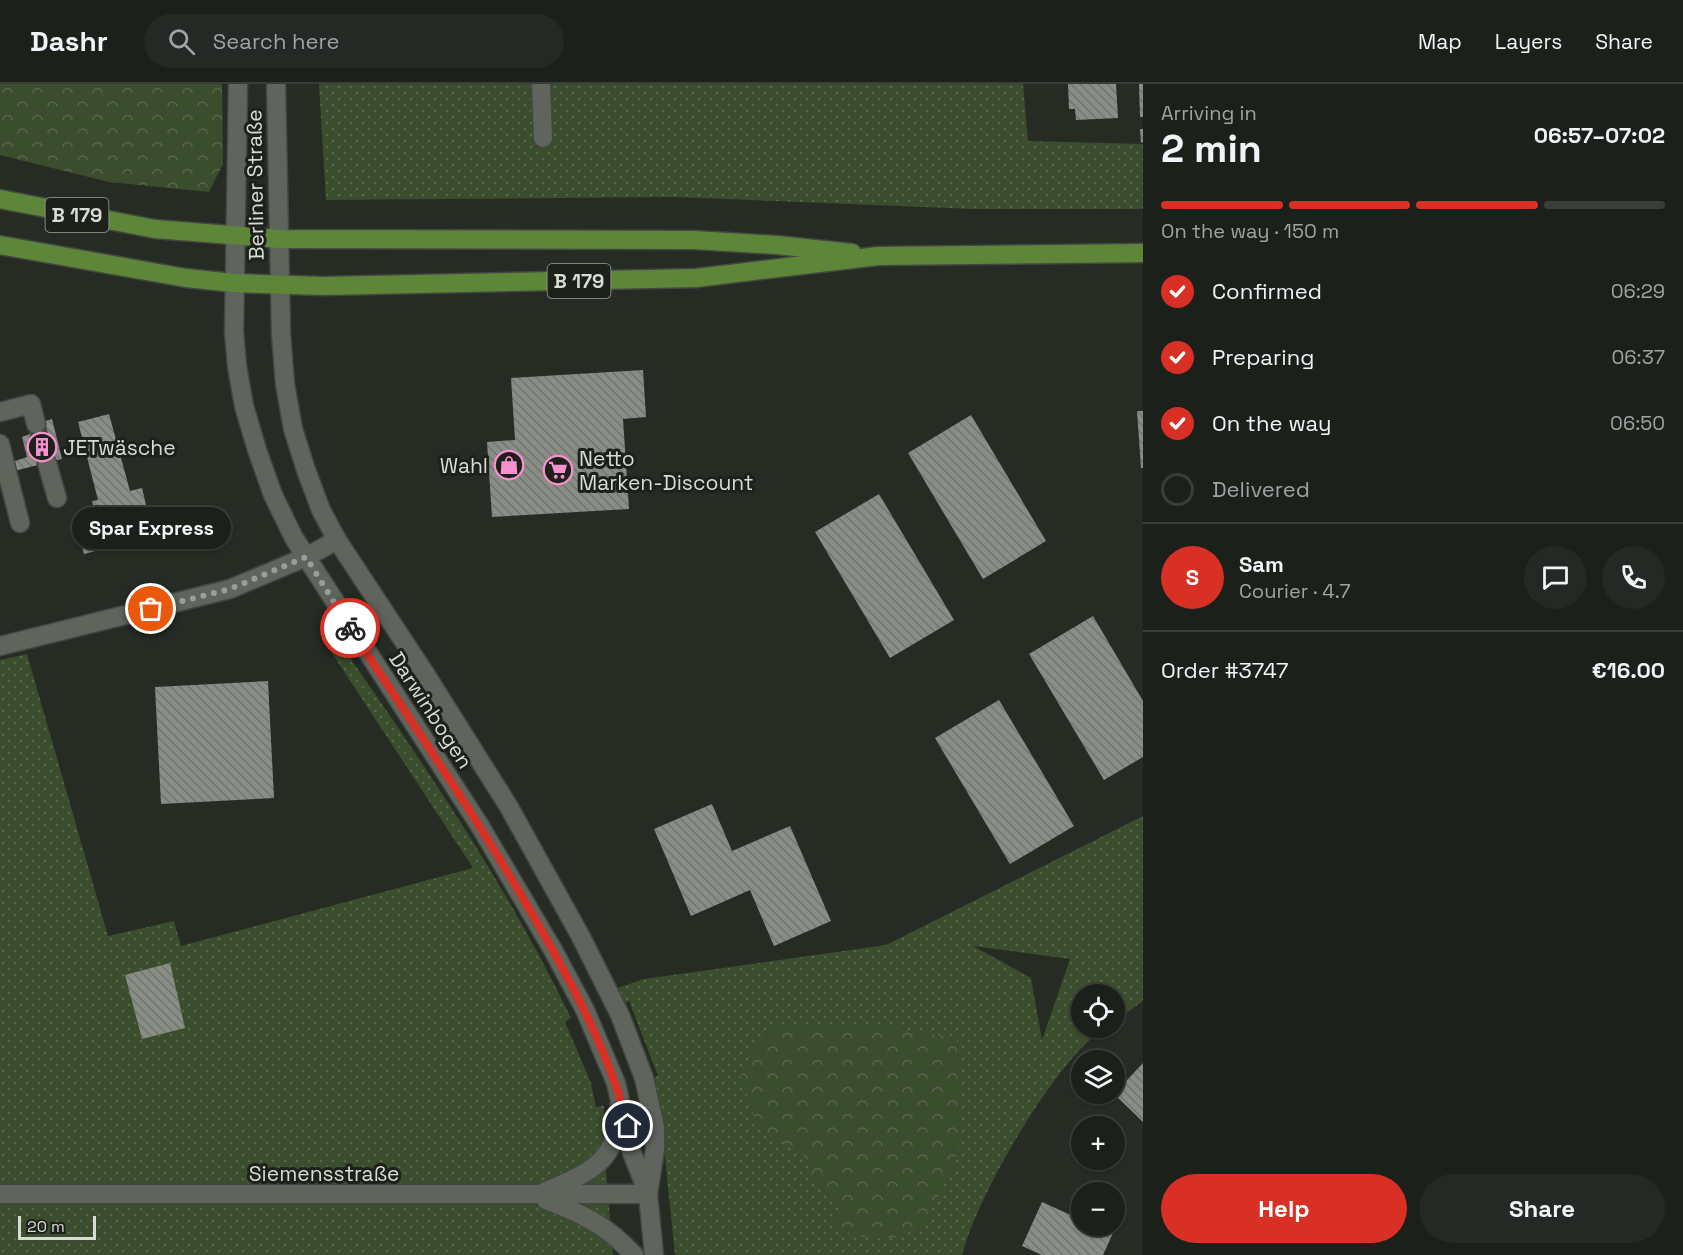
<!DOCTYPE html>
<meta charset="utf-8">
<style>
:root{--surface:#1c201b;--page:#252824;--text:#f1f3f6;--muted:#a0a3a3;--line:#3a3e3a;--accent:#d93025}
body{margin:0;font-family:"Space Grotesk",sans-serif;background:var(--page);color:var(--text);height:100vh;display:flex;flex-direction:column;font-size:22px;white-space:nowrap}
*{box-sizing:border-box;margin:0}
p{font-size:20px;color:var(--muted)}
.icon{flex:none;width:33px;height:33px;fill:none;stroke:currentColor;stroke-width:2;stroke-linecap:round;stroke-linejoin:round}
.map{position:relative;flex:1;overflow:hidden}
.drawer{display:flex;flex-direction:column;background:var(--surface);width:540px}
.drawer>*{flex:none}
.buttons{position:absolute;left:1071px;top:900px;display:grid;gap:12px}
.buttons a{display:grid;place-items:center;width:54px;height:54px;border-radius:50%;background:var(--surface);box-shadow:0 2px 4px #0004,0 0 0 2px var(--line);font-size:30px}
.scale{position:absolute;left:18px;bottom:15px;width:78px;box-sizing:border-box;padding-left:6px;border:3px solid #d8dbd6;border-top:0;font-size:16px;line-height:21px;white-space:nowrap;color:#d8dbd6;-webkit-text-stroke:4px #1d211a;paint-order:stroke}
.pin{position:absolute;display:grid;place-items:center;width:51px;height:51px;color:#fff;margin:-26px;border:3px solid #fff;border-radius:50%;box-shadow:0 2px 6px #0007}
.courier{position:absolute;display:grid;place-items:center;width:60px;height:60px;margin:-30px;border:4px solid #d93025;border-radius:50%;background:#fff;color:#222;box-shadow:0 2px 8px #0007}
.bubble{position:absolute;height:42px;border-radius:21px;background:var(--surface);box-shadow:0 2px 4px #0004,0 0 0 2px var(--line);font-size:20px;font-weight:700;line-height:42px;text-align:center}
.head em{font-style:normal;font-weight:700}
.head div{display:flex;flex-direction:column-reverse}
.head{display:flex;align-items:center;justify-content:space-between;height:102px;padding:0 18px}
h1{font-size:39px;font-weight:700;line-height:45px}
.bar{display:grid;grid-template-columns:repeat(4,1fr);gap:9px 6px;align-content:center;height:72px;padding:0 18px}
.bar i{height:8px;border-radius:4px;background:var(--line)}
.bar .active{background:var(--accent)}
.bar p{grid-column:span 4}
.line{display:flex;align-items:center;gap:15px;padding:0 18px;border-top:2px solid var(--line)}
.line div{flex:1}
.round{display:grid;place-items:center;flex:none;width:63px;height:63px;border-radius:32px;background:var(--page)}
ol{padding:0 18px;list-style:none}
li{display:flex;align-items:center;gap:18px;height:66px}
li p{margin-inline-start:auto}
li .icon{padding:6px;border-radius:50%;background:var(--accent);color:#fff;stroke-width:4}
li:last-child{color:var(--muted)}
li i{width:33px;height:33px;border:3px solid var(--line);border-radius:50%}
.cta{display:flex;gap:12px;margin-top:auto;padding:12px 18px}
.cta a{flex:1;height:69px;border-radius:36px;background:var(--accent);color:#fff;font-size:24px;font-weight:700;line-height:69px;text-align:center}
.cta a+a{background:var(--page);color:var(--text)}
header{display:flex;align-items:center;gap:36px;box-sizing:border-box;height:84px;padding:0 30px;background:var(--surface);border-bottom:2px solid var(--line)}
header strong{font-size:28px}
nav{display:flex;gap:33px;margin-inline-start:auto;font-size:21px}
.search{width:420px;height:54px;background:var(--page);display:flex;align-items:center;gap:15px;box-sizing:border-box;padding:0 21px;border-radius:33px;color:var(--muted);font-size:22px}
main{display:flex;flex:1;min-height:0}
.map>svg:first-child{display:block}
</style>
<header>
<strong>Dashr</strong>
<div class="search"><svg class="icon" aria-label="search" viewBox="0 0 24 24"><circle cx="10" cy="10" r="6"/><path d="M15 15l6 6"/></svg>Search here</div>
<nav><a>Map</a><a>Layers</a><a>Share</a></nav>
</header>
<main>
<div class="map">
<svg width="1143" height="1171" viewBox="0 0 1143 1171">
<defs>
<pattern id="grass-dots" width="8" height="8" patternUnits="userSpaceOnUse" patternTransform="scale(1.5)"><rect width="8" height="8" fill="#3a4d2d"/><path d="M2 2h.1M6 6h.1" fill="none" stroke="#56664b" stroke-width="1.8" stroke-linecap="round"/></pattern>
<pattern id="forest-crowns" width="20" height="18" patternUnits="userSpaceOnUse" patternTransform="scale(1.5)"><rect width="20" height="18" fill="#3a4d2d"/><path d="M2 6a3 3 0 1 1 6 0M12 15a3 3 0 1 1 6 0" fill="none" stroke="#56664b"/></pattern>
<pattern id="building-back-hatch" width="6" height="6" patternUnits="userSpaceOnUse" patternTransform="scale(1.5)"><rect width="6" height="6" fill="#888d85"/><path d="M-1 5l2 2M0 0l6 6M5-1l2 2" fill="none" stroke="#737670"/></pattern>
</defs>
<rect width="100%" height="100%" fill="#262b24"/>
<g fill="url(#grass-dots)" fill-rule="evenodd">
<polygon points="319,0 1023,0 1028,57 1143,60 1143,125 973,125 674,113 326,116"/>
<path d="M332 548C419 673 505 797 571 934L565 938 591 999 596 1023 604 1022 603 1051 613 1171H0V576L27 570 108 852 174 837 181 862 473 784 322 554Z"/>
<path d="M1143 732V917L1115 937 1114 910H1082V944H1104C1055 977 977 1112 962 1171H675L662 1045 651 995 658 992 629 917 622 920 614 905 644 895 886 861ZM973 862 1070 875 1042 956 1031 894ZM956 954C964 1004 967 1056 942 1102L842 1121 823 1106 803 1070Z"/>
</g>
<g fill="url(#forest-crowns)">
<polygon points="0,0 222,0 223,80 209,108 109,98 0,71"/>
<polygon points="889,943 956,954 962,994 962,1045 954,1081 926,1137 901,1153 872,1155 851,1150 832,1138 842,1121 823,1106 803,1070 757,1042 741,992 755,961 770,944"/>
</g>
<g fill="url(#building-back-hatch)">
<polygon points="1068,0 1116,0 1118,34 1076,36 1075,25 1069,25"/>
<polygon points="1139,0 1143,0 1143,33 1140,33"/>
<polygon points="1140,45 1143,45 1143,58 1141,59"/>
<polygon points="643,286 646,333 623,335 629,425 492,433 487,358 515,356 511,294"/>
<polygon points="1137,327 1143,327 1143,384 1141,384"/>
<polygon points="109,330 130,407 142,404 151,442 96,457 99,466 84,470 74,435 95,429 92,417 98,416 78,338"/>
<polygon points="971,331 1046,457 983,495 908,369"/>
<polygon points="52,335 62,375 14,387 12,378 27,373 22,353 30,350 28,342"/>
<polygon points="879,410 954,536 890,574 815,448"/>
<polygon points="1093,532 1143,617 1143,673 1104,696 1029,570"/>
<polygon points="268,597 274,714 161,720 155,603"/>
<polygon points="999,616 1074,742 1010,780 935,654"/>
<polygon points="712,720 732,767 790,742 831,837 774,862 750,806 691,832 654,745"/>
<polygon points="170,879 185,944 142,955 125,891"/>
<polygon points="1143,979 1143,1038 1114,1010"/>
<polygon points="1042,1118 1082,1136 1082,1142 1095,1142 1113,1149 1103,1171 1042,1171 1022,1162"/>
</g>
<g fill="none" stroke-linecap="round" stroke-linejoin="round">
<polyline stroke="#41453f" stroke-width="18" stroke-dasharray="18 9" stroke-linecap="butt" points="36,340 47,379"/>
<g stroke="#434741" stroke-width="21">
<g id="minor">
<polyline points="238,0 234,248 237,282 244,322 257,366 273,411 294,454 480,742 553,866 585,926 616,999 632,1069 648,1109"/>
<polyline points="276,0 281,250 285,300 293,345 306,386 321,426 337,456 426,591 509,723 581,853 620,931 644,994 655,1043 655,1065 648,1110 654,1171"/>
<polyline points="541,0 543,54"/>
<polyline points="0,328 31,320 36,340"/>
<polyline points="0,360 20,439"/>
<polyline points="47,379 57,414"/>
<polyline points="0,562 230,505 306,473 337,456"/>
<path d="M542 1109C565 1099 600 1087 611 1062 617 1050 617 1033 620 1020"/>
<polyline points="0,1110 648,1110"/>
<path d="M546 1116C583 1130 606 1141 634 1171"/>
</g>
</g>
<g stroke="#434741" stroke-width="21">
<g id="major">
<polyline points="0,115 155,145 280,155 694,156 777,161 852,169"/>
<polyline points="0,161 186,194 234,199 323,202 696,194 878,172 1143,169"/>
</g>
</g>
<use href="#minor" stroke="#5f645c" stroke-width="18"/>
<use href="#major" stroke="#5d8638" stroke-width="18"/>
</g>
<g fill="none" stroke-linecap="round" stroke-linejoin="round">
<polyline stroke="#9a9d98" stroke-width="6" stroke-dasharray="0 10.8" points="151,525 230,505 306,473 350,544"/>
<path stroke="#d93025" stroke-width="8" d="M350 544C413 640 478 735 535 835 573 901 609 968 628 1042"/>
</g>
<defs>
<g id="building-ring" transform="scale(1.5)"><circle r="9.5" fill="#1d211a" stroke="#f790ce" stroke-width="1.5"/><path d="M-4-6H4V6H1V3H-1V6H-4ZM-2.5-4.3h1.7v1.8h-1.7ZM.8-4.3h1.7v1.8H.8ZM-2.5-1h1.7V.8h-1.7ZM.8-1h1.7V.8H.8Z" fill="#f790ce"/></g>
<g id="shop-ring" transform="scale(1.5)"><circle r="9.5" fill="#1d211a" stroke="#f790ce" stroke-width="1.5"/><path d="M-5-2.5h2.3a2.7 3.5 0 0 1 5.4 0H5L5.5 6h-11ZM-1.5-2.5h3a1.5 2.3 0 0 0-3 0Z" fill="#f790ce"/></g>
<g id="supermarket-ring" transform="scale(1.5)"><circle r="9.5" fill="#1d211a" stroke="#f790ce" stroke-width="1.5"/><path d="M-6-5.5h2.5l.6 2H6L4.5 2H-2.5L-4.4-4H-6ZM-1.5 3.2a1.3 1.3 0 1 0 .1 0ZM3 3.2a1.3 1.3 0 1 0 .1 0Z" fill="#f790ce"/></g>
</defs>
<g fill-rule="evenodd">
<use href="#building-ring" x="42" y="363"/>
<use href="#shop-ring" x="509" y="381"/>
<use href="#supermarket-ring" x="558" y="386"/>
</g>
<g text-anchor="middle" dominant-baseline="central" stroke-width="6" stroke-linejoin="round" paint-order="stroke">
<g fill="#1d211a" stroke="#a0a39e" stroke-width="1.5">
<rect x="45.5" y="114" width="63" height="34" rx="4.5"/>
<rect x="547.5" y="180" width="63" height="34" rx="4.5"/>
</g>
<g font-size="20" font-weight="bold" fill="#d8dbd6">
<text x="77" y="131">B 179</text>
<text x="579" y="197">B 179</text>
</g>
<g font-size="21" fill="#d8dbd6" stroke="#1d211a">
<text transform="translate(255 101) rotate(-91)">Berliner Straße</text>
<text transform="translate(431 626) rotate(57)">Darwinbogen</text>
<text x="324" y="1089">Siemensstraße</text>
</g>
<g font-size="21" fill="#d8dbd6" stroke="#1d211a" text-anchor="start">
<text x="63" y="363">JETwäsche</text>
<text x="579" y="374">Netto<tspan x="579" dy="24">Marken-Discount</tspan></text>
<text x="488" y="381" text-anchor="end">Wahl</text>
</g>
</g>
</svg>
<div class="buttons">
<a><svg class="icon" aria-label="locate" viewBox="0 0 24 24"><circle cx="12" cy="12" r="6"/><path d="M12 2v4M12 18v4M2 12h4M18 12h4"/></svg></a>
<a><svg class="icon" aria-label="layers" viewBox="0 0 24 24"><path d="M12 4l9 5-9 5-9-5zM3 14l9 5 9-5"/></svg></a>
<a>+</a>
<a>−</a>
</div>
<div class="scale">20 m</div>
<div class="pin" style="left:151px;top:525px;background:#ea580c"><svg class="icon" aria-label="bag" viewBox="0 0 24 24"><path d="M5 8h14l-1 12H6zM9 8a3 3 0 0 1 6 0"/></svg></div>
<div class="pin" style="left:628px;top:1042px;background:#1f2937"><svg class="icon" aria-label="home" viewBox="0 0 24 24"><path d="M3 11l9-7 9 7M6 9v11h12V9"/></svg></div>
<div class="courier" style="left:350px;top:544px"><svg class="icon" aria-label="bike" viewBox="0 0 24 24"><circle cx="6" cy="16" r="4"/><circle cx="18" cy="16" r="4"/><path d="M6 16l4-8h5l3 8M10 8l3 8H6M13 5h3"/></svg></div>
<div class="bubble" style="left:72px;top:423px;width:159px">Spar Express</div>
</div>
<section class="drawer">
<div class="head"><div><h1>2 min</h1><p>Arriving in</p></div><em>06:57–07:02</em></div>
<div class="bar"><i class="active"></i><i class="active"></i><i class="active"></i><i></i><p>On the way · 150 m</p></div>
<ol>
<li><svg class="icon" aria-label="check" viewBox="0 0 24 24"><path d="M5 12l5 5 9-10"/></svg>Confirmed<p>06:29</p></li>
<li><svg class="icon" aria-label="check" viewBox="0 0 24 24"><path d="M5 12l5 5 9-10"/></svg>Preparing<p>06:37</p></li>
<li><svg class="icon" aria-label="check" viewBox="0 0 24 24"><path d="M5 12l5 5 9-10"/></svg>On the way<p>06:50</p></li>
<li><i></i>Delivered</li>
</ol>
<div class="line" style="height:108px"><b class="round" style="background:var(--accent);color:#fff">S</b><div><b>Sam</b><p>Courier · 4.7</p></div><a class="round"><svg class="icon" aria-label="chat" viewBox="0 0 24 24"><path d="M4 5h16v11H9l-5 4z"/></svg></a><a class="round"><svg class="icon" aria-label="phone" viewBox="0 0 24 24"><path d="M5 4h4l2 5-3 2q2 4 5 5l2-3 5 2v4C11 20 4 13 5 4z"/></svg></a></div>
<div class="line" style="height:78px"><div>Order #3747</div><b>€16.00</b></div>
<div class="cta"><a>Help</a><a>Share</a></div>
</section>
</main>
